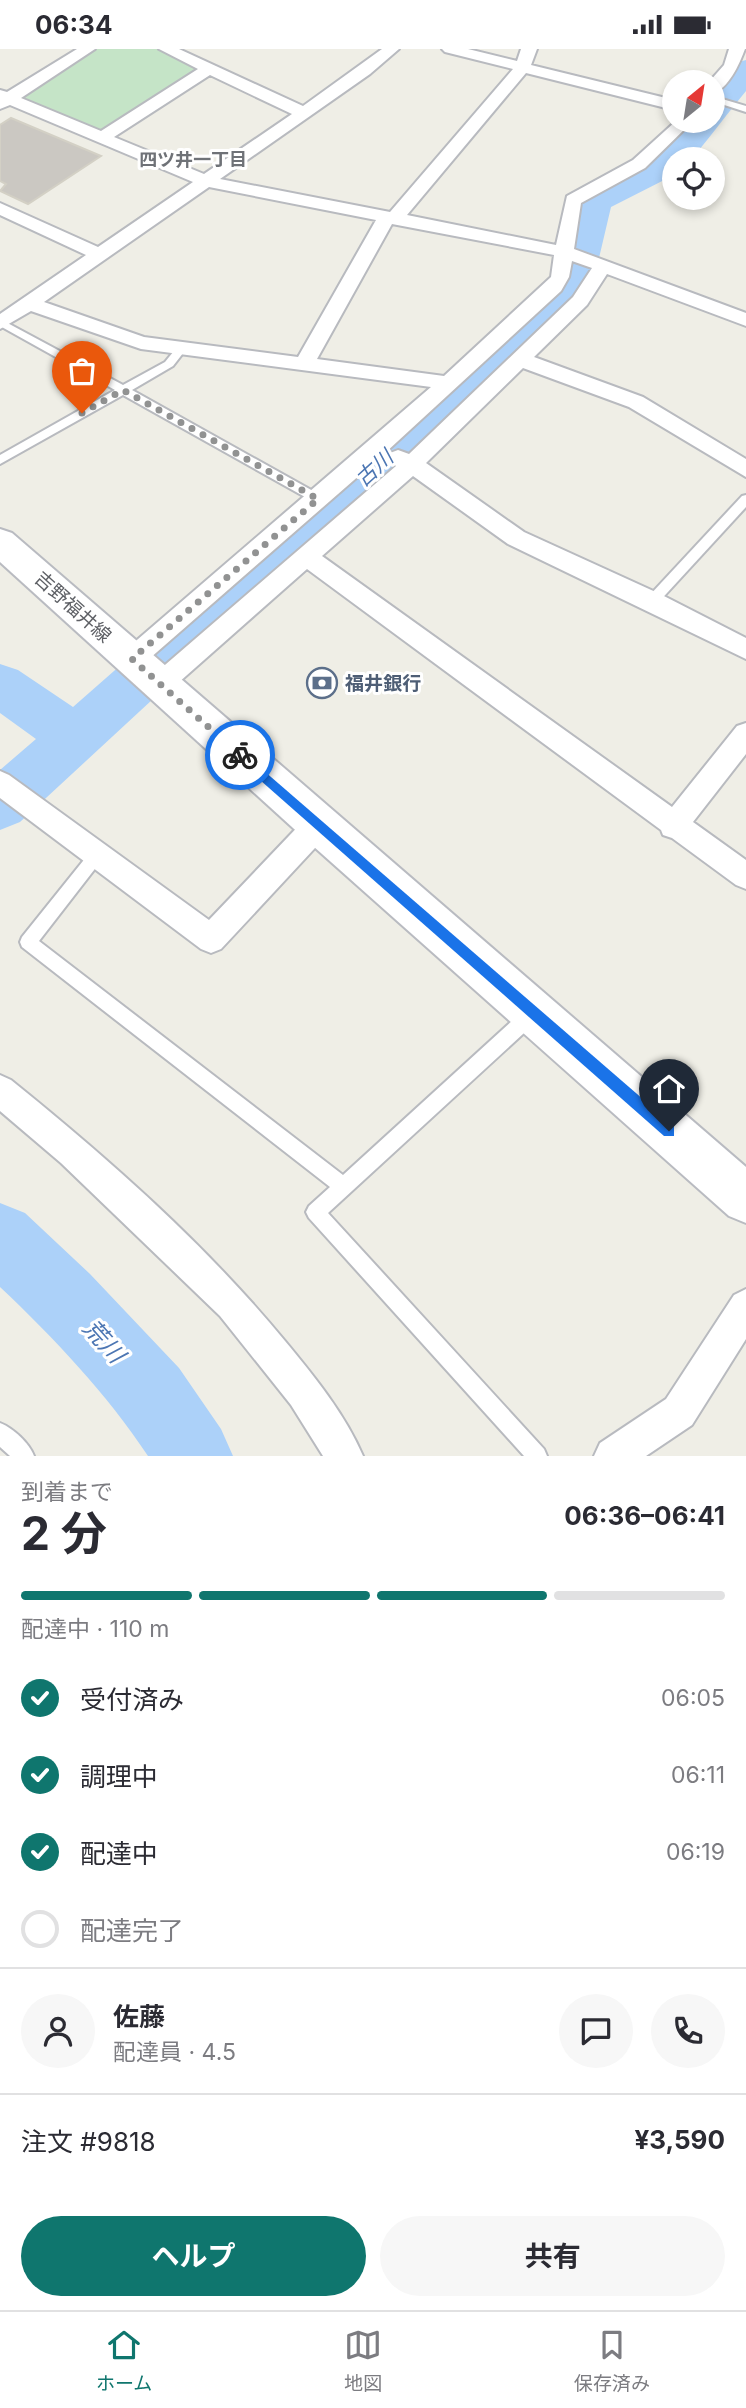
<!DOCTYPE html>
<html lang="ja">
<meta charset="utf-8">
<style>
:root{--surface:#fff;--page:#f7f7f7;--text:#2b2b33;--muted:#7c7c81;--line:#e1e1e2;--accent:#0f766e}
body{margin:0;font-family:Inter,"Noto Sans JP",sans-serif;background:var(--page);color:var(--text);height:100vh;display:flex;flex-direction:column;font-size:26px;white-space:nowrap}
*{box-sizing:border-box;margin:0}
p{font-size:23px;color:var(--muted)}
.icon{flex:none;width:38px;height:38px;fill:none;stroke:currentColor;stroke-width:2;stroke-linecap:round;stroke-linejoin:round}
.map{position:relative;height:1407px;overflow:hidden}
.side{display:flex;flex-direction:column;background:var(--surface);flex:1}
.side>*{flex:none}
.needle{width:46px;rotate:30deg}
.tools{position:absolute;left:662px;top:21px;display:grid;gap:14px}
.tools a{display:grid;place-items:center;width:63px;height:63px;border-radius:50%;background:var(--surface);box-shadow:0 4px 10px #0003;font-size:35px}
.pin{position:absolute;display:grid;place-items:center;width:60px;height:60px;color:#fff;margin:-72px -30px;border-radius:50% 50% 50% 0;rotate:-45deg;box-shadow:0 0 7px #0007}
.pin .icon{rotate:45deg}
.courier{position:absolute;display:grid;place-items:center;width:70px;height:70px;margin:-35px;border:5px solid #1a73e8;border-radius:50%;background:#fff;color:#222;box-shadow:0 2px 9px #0007}
.head em{font-style:normal;font-weight:700}
.head div{display:flex;flex-direction:column-reverse}
.head{display:flex;align-items:center;justify-content:space-between;height:119px;padding:0 21px}
h1{font-size:46px;font-weight:700;line-height:52px}
.bar{display:grid;grid-template-columns:repeat(4,1fr);gap:10px 7px;align-content:center;height:84px;padding:0 21px}
.bar i{height:9px;border-radius:5px;background:var(--line)}
.bar .current{background:var(--accent)}
.bar p{grid-column:span 4}
.line{display:flex;align-items:center;gap:18px;padding:0 21px;border-top:2px solid var(--line)}
.line div{flex:1}
.round{display:grid;place-items:center;flex:none;width:74px;height:74px;border-radius:37px;background:var(--page)}
ol{padding:0 21px;list-style:none}
li{display:flex;align-items:center;gap:21px;height:77px}
li p{margin-inline-start:auto}
li .icon{padding:7px;border-radius:50%;background:var(--accent);color:#fff;stroke-width:4}
li:last-child{color:var(--muted)}
li i{width:38px;height:38px;border:4px solid var(--line);border-radius:50%}
.cta{display:flex;gap:14px;margin-top:auto;padding:14px 21px}
.cta a{flex:1;height:80px;border-radius:42px;background:var(--accent);color:#fff;font-size:28px;font-weight:700;line-height:80px;text-align:center}
.cta a+a{background:var(--page);color:var(--text)}
.status{display:flex;justify-content:space-between;align-items:center;height:49px;padding:0 35px;background:var(--surface);direction:ltr}
.status svg{height:19px;fill:currentColor}
.menu{display:flex;justify-content:space-around;align-items:center;height:98px;border-top:2px solid var(--line);background:var(--surface);font-size:19px;color:var(--muted)}
.menu a{display:grid;justify-items:center;gap:4px}
.menu .current{color:var(--accent)}
.map>svg:first-child{display:block}
</style>
<div class="status"><b>06:34</b><svg viewBox="0 0 49 12"><path d="M0 12V9h3v3zM5 12V6h3v6zM10 12V3h3v9zM15 12V0h3v12zM26 1h20v11H26zM47 4h2v5h-2z"/></svg></div>
<div class="map">
<svg width="746" height="1407" viewBox="0 0 746 1407">
<rect width="100%" height="100%" fill="#efeee6"/>
<polygon fill="#c5e4c7" points="87,0 167,0 209,20 101,89 9,50"/>
<g fill="none" stroke-linecap="round" stroke-linejoin="round">
<g fill="#acd1f9" fill-rule="evenodd">
<path d="M746 11V42C727 65 714 83 695 106L691 110H674V126L611 158 595 226 576 259 20 773 0 781V721L36 690 0 664V615L18 621 73 658 548 241C568 212 560 173 583 145 595 131 619 128 636 119 657 108 672 90 687 72H712V41L735 14Z"/>
<path d="M0 1154 25 1164 90 1225 179 1319 221 1380 233 1407H148C107 1345 54 1289 0 1238Z"/>
</g>
</g>
<polygon fill="#cbc8c2" stroke="#d3d0c5" stroke-width="2" points="11,69 101,107 28,155 0,142 6,135 0,132 0,76"/>
<g fill="none" stroke-linecap="round" stroke-linejoin="round">
<g stroke="#b8babf" stroke-width="4">
<g id="service">
<polygon points="712,47 746,57 746,63 712,52"/>
<polygon points="0,270 123,336 165,313 178,297 186,297 187,299 173,317 132,341 322,447 324,450 322,453 314,453 123,346 0,415 0,406 115,341 0,277"/>
<polygon points="746,446 746,458 656,556 648,556 646,552 648,548 742,447"/>
<polygon points="96,800 101,802 103,807 101,812 39,892 343,1126 524,961 530,959 536,961 538,967 536,973 328,1164 544,1400 547,1407 524,1407 309,1169 306,1163 309,1157 330,1138 22,898 20,893 22,888 91,802"/>
<path d="M0 1374C13 1379 29 1394 34 1407H10L0 1398Z"/>
</g>
</g>
<g stroke="#b8babf" stroke-width="4">
<g id="minor">
<path d="M77 0H95L21 49 101 82 198 20 159 0H179L303 57 382 0H399L370 25 220 130 390 163 513 20 445 3 442 0H468L517 12 521 0H537L531 16 674 51V61L526 24 407 166 556 196 567 147 633 111 676 72H693L645 119 581 154 574 200 746 264V277L607 225 587 256 534 308 643 348 746 410V428L629 358 523 319 426 414 524 483 660 545 746 589V610L508 495 413 427 322 507 672 758 737 677 746 674V705L693 773 746 811V840L736 836 672 789 663 786 661 781 307 520 169 642 160 645 151 642 147 635 151 628 396 417 387 409 390 404 398 401 409 405 573 248 592 219 572 212 569 228 561 242 385 404 141 617 132 620 123 617 120 610 123 603 431 338 141 300 31 262 0 280V265L86 206 0 166V154L98 198 193 133 10 56 0 60V41L7 43ZM210 26 292 65 204 125 114 88ZM209 138 376 171 298 308 144 288 44 253ZM392 175 554 206 551 228 444 327 317 310Z"/>
<path d="M729 0H745C739 16 729 39 712 45V33H709L724 16Z"/>
<polygon points="0,722 9,726 209,871 308,767 318,764 328,767 332,776 328,785 221,900 211,904 201,900 0,749"/>
<path d="M0 1026 11 1031C109 1110 205 1195 285 1292 314 1327 345 1365 363 1407H323L291 1356 220 1267 61 1114 0 1062Z"/>
<polygon points="746,1240 746,1290 692,1376 646,1407 594,1407 600,1394 666,1350 734,1246"/>
</g>
</g>
<g stroke="#b9bbc1" stroke-width="4">
<polygon id="secondary" points="0,480 12,484 746,1118 746,1174 729,1167 304,789 0,513"/>
</g>
<use href="#service" fill="#fff" fill-rule="evenodd"/>
<use href="#minor" fill="#fff" fill-rule="evenodd"/>
<use href="#secondary" fill="#fff" fill-rule="evenodd"/>
</g>
<polygon fill="#1a73e8" points="240,701 674,1077 674,1087 664,1087 236,710 234,706"/>
<g fill="none" stroke-linecap="round" stroke-linejoin="round">
<polyline stroke="#919292" stroke-width="7" stroke-dasharray="0 12.6" points="82,364 123,341 318,450 132,610 240,706"/>
</g>
<defs>
<g id="bank-ring" transform="scale(1.575)"><circle r="9.5" fill="#fff" stroke="#5c6f8a" stroke-width="1.5"/><path d="M-6-4H6V4H-6ZM0-2.3a2.3 2.3 0 1 0 0 4.6a2.3 2.3 0 1 0 0-4.6Z" fill="#5c6f8a"/></g>
</defs>
<g fill-rule="evenodd">
<use href="#bank-ring" x="322" y="634"/>
</g>
<g text-anchor="middle" dominant-baseline="central" stroke-width="6" stroke-linejoin="round" paint-order="stroke">
<g font-size="18" font-weight="bold" fill="#6f7277" stroke="#fff">
<text x="193" y="110">四ツ井一丁目</text>
</g>
<g font-size="19" fill="#5e6065" stroke="#fff">
<text transform="translate(73 558) rotate(42)">吉野福井線</text>
</g>
<g font-size="19" font-weight="bold" fill="#4e5e75" stroke="#fff" text-anchor="start">
<text x="345" y="634">福井銀行</text>
</g>
<g font-size="21" font-style="italic" fill="#4c76b3" stroke="#fff">
<text transform="translate(374 419) rotate(-42)">古川</text>
</g>
<g font-size="24" font-style="italic" fill="#4c76b3" stroke="#fff">
<text transform="translate(104 1292) rotate(48)">荒川</text>
</g>
</g>
</svg>
<div class="tools">
<a><svg class="needle" viewBox="-14 -14 28 28"><path d="M0-13l5 13h-10z" fill="#e53935"/><path d="M0 13l5-13h-10z" fill="#7c7c81"/></svg></a>
<a><svg class="icon" aria-label="locate" viewBox="0 0 24 24"><circle cx="12" cy="12" r="6"/><path d="M12 2v4M12 18v4M2 12h4M18 12h4"/></svg></a>
</div>
<div class="pin" style="left:82px;top:364px;background:#ea580c"><svg class="icon" aria-label="bag" viewBox="0 0 24 24"><path d="M5 8h14l-1 12H6zM9 8a3 3 0 0 1 6 0"/></svg></div>
<div class="pin" style="left:669px;top:1082px;background:#1f2937"><svg class="icon" aria-label="home" viewBox="0 0 24 24"><path d="M3 11l9-7 9 7M6 9v11h12V9"/></svg></div>
<div class="courier" style="left:240px;top:706px"><svg class="icon" aria-label="bike" viewBox="0 0 24 24"><circle cx="6" cy="16" r="4"/><circle cx="18" cy="16" r="4"/><path d="M6 16l4-8h5l3 8M10 8l3 8H6M13 5h3"/></svg></div>
</div>
<section class="side">
<div class="head"><div><h1>2 分</h1><p>到着まで</p></div><em>06:36–06:41</em></div>
<div class="bar"><i class="current"></i><i class="current"></i><i class="current"></i><i></i><p>配達中 · 110 m</p></div>
<ol>
<li><svg class="icon" aria-label="check" viewBox="0 0 24 24"><path d="M5 12l5 5 9-10"/></svg>受付済み<p>06:05</p></li>
<li><svg class="icon" aria-label="check" viewBox="0 0 24 24"><path d="M5 12l5 5 9-10"/></svg>調理中<p>06:11</p></li>
<li><svg class="icon" aria-label="check" viewBox="0 0 24 24"><path d="M5 12l5 5 9-10"/></svg>配達中<p>06:19</p></li>
<li><i></i>配達完了</li>
</ol>
<div class="line" style="height:126px"><a class="round"><svg class="icon" aria-label="person" viewBox="0 0 24 24"><circle cx="12" cy="8" r="4"/><path d="M4 21q1-7 8-7t8 7"/></svg></a><div><b>佐藤</b><p>配達員 · 4.5</p></div><a class="round"><svg class="icon" aria-label="chat" viewBox="0 0 24 24"><path d="M4 5h16v11H9l-5 4z"/></svg></a><a class="round"><svg class="icon" aria-label="phone" viewBox="0 0 24 24"><path d="M5 4h4l2 5-3 2q2 4 5 5l2-3 5 2v4C11 20 4 13 5 4z"/></svg></a></div>
<div class="line" style="height:91px"><div>注文 #9818</div><b>¥3,590</b></div>
<div class="cta"><a>ヘルプ</a><a>共有</a></div>
</section>
<nav class="menu">
<a class="current"><svg class="icon" aria-label="home" viewBox="0 0 24 24"><path d="M3 11l9-7 9 7M6 9v11h12V9"/></svg>ホーム</a>
<a><svg class="icon" aria-label="map" viewBox="0 0 24 24"><path d="M3 6l6-2 6 2 6-2v14l-6 2-6-2-6 2zM9 4v14M15 6v14"/></svg>地図</a>
<a><svg class="icon" aria-label="saved" viewBox="0 0 24 24"><path d="M7 4h10v16l-5-4-5 4z"/></svg>保存済み</a>
</nav>
